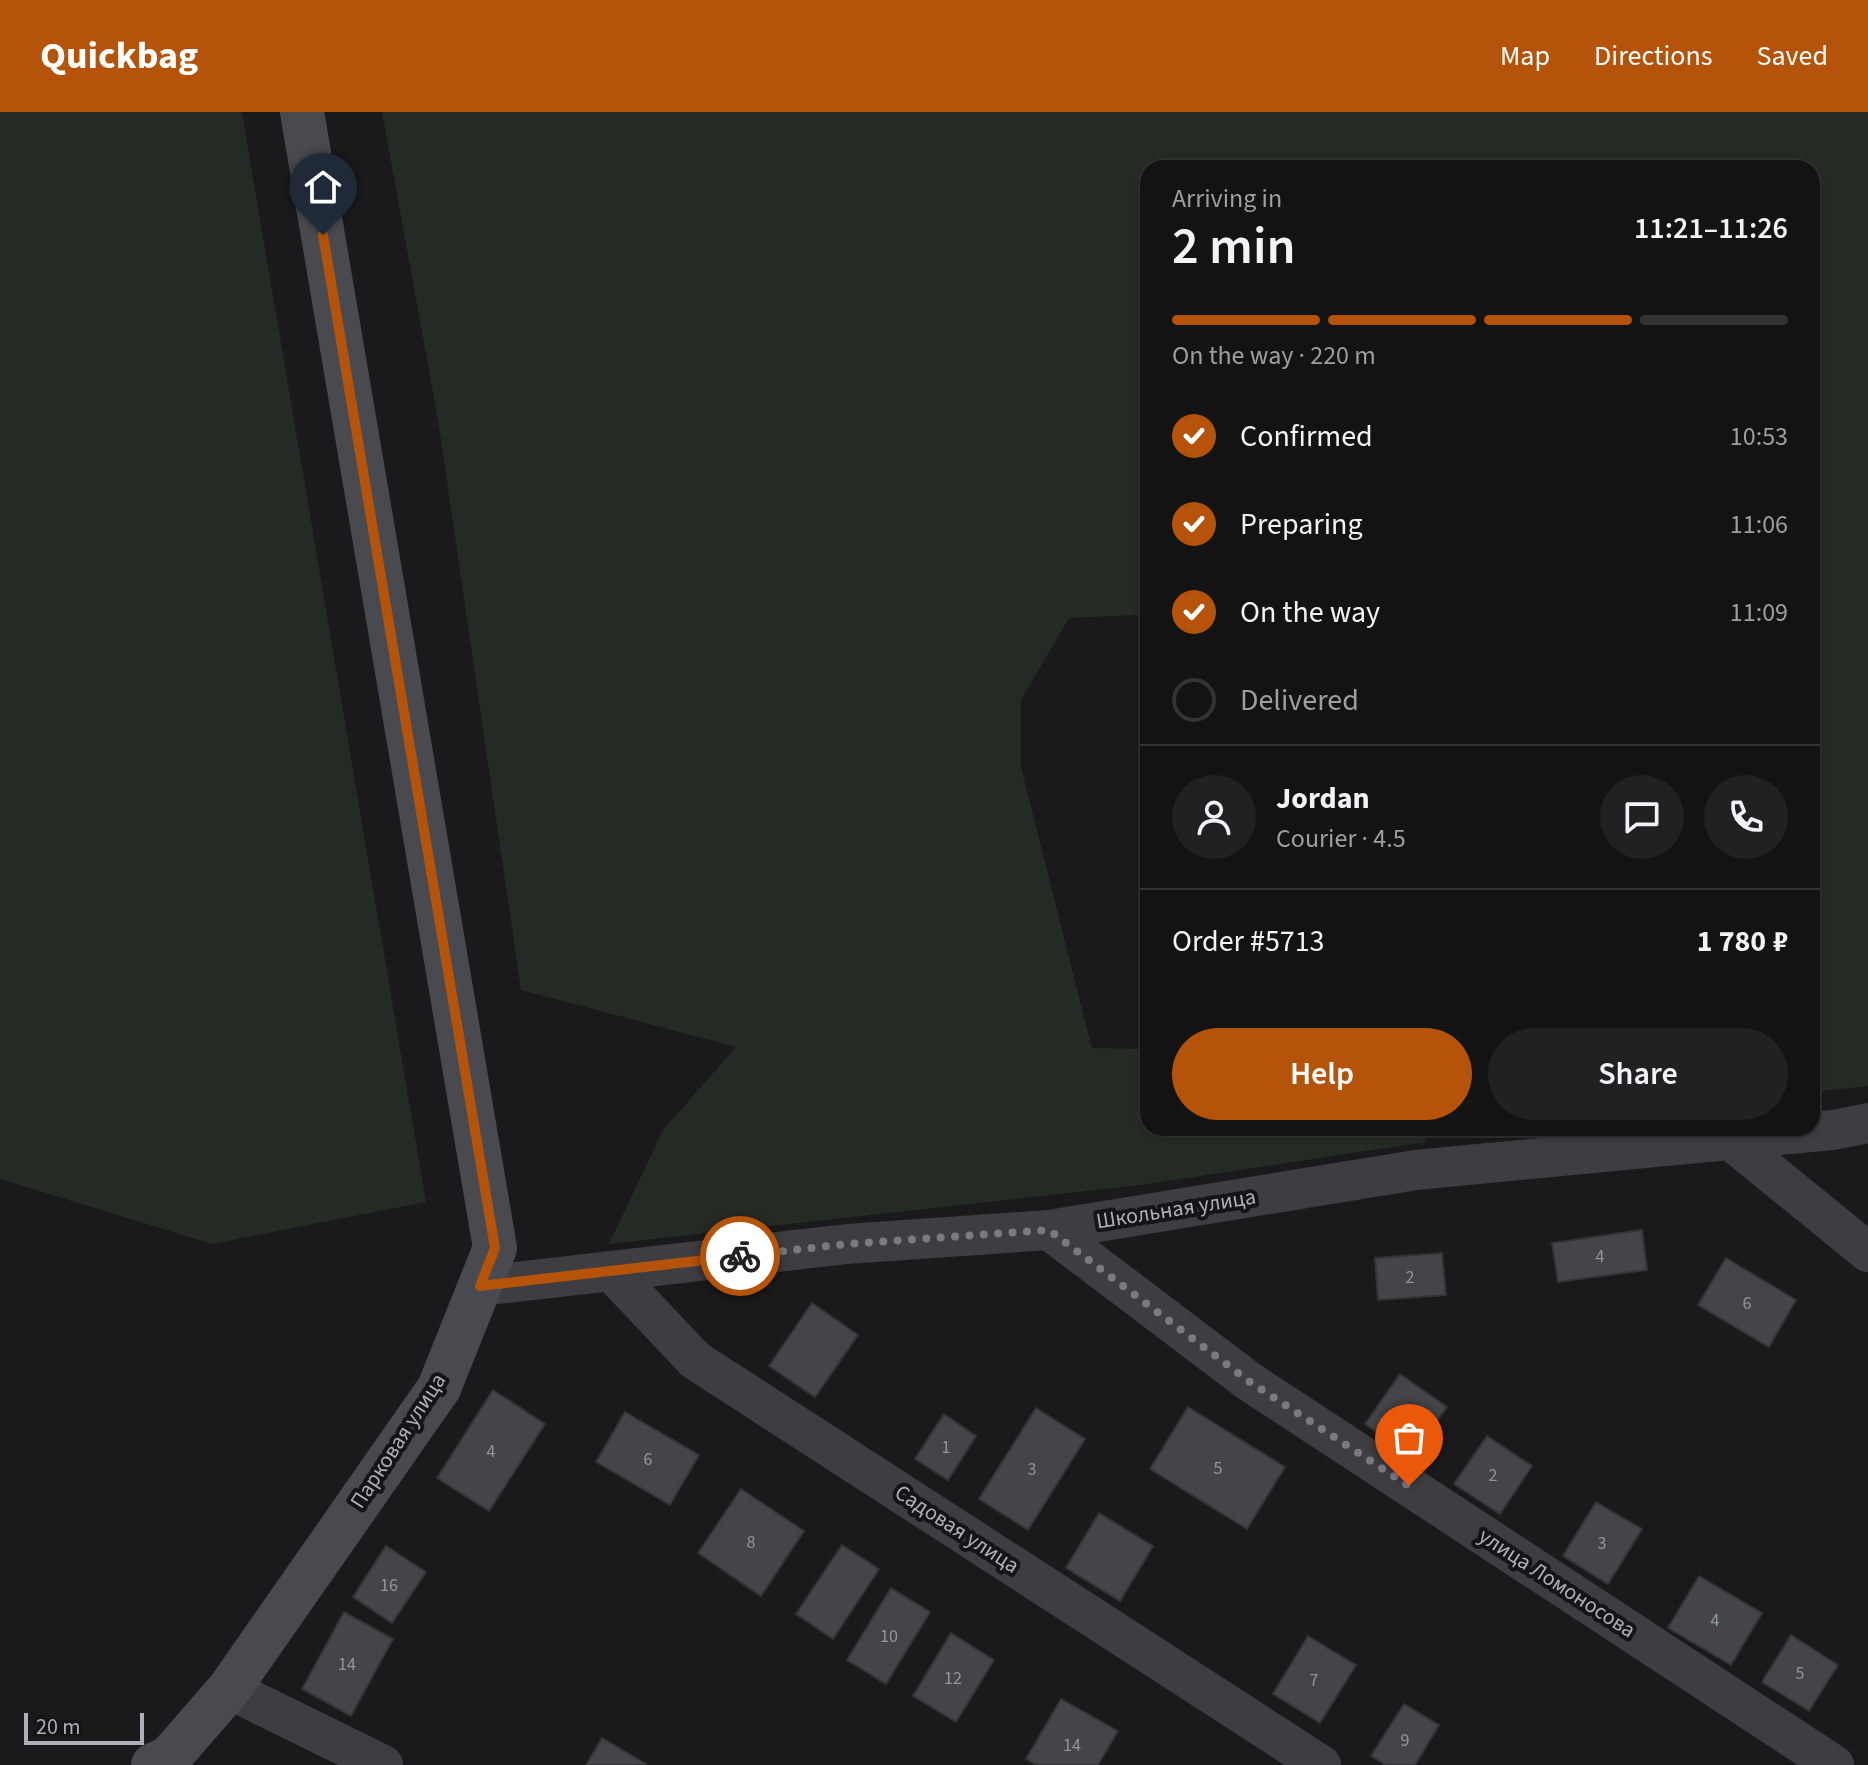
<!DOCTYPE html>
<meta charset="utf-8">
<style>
:root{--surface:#141314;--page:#212022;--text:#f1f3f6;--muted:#9d9ea0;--line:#333234;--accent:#b45309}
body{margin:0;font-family:"Source Sans 3",sans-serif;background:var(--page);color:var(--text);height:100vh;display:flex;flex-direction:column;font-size:30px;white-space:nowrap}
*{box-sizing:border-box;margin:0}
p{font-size:26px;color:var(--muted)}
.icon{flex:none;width:44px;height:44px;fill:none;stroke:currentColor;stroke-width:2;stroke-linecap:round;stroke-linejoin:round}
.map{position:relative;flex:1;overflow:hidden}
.drawer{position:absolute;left:1140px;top:48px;width:680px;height:976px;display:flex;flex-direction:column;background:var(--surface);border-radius:24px;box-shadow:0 2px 6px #0004,0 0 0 2px var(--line)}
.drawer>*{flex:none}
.scale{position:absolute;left:24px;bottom:20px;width:120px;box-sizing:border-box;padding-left:8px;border:4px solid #adb0b9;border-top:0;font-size:22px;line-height:28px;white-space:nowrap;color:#adb0b9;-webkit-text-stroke:6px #151416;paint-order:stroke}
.pin{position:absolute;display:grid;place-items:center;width:68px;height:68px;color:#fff;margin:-82px -34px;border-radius:50% 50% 50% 0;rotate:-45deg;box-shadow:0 0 8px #0007}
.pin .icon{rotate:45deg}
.courier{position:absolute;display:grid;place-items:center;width:80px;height:80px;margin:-40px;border:6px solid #b45309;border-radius:50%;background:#fff;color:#222;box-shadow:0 2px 10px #0007}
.headline em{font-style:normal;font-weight:600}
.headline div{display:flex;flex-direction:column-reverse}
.headline{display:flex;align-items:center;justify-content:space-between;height:136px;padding:0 32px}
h1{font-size:52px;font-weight:600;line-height:60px}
.bar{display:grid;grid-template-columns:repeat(4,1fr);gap:12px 8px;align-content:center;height:96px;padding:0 32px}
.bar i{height:10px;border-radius:6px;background:var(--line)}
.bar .selected{background:var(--accent)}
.bar p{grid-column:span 4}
.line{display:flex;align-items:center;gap:20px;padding:0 32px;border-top:2px solid var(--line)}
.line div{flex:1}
.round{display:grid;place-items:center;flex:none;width:84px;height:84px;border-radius:42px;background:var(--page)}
ol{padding:0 32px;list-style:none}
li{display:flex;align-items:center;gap:24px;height:88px}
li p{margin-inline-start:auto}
li .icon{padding:8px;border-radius:50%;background:var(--accent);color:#fff;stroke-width:4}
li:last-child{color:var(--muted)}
li i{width:44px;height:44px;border:4px solid var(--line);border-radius:50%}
.action{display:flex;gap:16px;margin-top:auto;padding:16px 32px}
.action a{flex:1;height:92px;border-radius:48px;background:var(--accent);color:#fff;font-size:32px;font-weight:600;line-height:92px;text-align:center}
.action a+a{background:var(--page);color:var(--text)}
header{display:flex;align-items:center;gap:48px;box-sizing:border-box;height:112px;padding:0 40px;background:var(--accent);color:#fff}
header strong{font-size:38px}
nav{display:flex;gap:44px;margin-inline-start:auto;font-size:28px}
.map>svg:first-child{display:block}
</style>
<header>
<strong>Quickbag</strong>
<nav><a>Map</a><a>Directions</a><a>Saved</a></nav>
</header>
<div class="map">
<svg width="1868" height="1653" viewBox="0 0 1868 1653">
<rect width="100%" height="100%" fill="#1a191b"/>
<g fill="#242b25">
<polygon points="0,0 242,0 426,1090 212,1132 0,1067"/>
<polygon points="382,0 1868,0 1868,974 1812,980 1812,56 1148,56 1148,518 1137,503 1069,506 1021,588 1021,655 1092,936 1148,937 1148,1016 1433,1016 1425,1030 1141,1073 609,1132 663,1018 736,935 521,878 438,308"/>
</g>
<g fill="#444548" stroke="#343437" stroke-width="2">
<polygon points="1642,1118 1647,1158 1558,1170 1552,1131"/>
<polygon points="1442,1141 1446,1183 1378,1188 1375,1146"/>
<polygon points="1726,1146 1796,1188 1769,1235 1698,1193"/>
<polygon points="812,1191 858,1223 815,1285 769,1254"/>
<polygon points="1400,1262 1447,1295 1412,1345 1365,1312"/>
<polygon points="493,1278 545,1312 489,1399 437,1366"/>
<polygon points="1188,1295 1285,1355 1247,1417 1150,1357"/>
<polygon points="1036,1296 1085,1327 1028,1418 979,1387"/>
<polygon points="625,1300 699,1343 670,1393 596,1350"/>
<polygon points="944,1302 976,1324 948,1368 915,1347"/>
<polygon points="1487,1324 1532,1354 1500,1402 1454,1372"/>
<polygon points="741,1377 804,1419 761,1484 698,1441"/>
<polygon points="1596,1390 1642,1417 1608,1472 1563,1444"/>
<polygon points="1099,1401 1153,1434 1120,1489 1066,1456"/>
<polygon points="842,1433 879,1457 833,1527 796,1502"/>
<polygon points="386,1434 426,1460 392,1511 353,1485"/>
<polygon points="1699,1464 1762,1501 1731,1553 1668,1516"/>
<polygon points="891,1476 930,1500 886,1572 847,1548"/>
<polygon points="344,1500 393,1527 351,1604 302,1577"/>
<polygon points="951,1521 994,1548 956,1610 913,1584"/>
<polygon points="1791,1523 1838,1553 1809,1599 1762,1570"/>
<polygon points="1308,1524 1356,1553 1320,1611 1273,1582"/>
<polygon points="1061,1587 1118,1619 1098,1653 1036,1653 1026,1647"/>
<polygon points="1404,1592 1439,1613 1415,1653 1386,1653 1371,1644"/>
<polygon points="602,1626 646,1652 645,1653 586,1653"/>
</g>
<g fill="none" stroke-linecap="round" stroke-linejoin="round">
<g stroke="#3d3d42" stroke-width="40">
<polyline points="1729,1027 1868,1140"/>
<polyline points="1049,1118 1250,1270 1834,1653"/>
<polyline points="611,1159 695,1248 1321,1653"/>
<polyline points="480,1174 847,1132 1049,1118 1416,1058 1833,1018 1868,1011"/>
<polyline points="229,1577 383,1653"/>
</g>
<polyline stroke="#494a50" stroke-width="44" points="153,1653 169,1646 229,1577 439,1276 495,1136 302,0"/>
</g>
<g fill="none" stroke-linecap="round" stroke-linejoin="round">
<polyline stroke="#7a7b82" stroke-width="8" stroke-dasharray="0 14.4" points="740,1144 847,1132 1049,1118 1250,1270 1409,1374"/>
<polyline stroke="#b45309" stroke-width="10" points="323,123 495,1136 480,1174 740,1144"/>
</g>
<g text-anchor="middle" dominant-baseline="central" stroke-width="8" stroke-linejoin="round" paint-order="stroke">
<g font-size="18" fill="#93959d">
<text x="1600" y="1144">4</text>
<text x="1410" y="1165">2</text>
<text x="1747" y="1191">6</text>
<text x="946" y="1335">1</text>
<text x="491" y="1339">4</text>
<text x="648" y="1347">6</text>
<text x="1218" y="1356">5</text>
<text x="1032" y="1357">3</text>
<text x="1493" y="1363">2</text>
<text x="751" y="1430">8</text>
<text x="1602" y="1431">3</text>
<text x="389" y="1473">16</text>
<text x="1715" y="1508">4</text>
<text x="889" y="1524">10</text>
<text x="347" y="1552">14</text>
<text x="1800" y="1561">5</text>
<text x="953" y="1566">12</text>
<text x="1314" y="1568">7</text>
<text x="1405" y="1628">9</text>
<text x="1072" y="1633">14</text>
</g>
<g font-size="22" fill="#adb0b9" stroke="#151416">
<text transform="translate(1176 1097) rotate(-9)">Школьная улица</text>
<text transform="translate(398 1329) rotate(-57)">Парковая улица</text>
<text transform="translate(957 1417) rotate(33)">Садовая улица</text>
<text transform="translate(1557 1471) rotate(33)">улица Ломоносова</text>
</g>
</g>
</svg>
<div class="scale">20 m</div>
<div class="pin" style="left:1409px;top:1374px;background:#ea580c"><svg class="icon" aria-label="bag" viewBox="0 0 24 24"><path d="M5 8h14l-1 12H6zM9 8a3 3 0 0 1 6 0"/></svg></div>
<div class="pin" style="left:323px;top:123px;background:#1f2937"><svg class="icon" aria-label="home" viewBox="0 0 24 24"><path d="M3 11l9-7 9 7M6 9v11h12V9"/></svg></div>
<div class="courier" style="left:740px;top:1144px"><svg class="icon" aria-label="bike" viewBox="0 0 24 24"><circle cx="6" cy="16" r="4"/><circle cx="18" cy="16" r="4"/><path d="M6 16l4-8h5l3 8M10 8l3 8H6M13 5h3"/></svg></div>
<section class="drawer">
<div class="headline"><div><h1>2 min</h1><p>Arriving in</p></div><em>11:21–11:26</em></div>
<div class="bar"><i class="selected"></i><i class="selected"></i><i class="selected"></i><i></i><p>On the way · 220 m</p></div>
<ol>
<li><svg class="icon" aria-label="check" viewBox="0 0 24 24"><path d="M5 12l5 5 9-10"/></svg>Confirmed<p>10:53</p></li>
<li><svg class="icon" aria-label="check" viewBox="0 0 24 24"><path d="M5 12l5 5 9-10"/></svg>Preparing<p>11:06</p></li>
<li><svg class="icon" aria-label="check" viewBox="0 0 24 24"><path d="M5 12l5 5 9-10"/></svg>On the way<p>11:09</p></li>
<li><i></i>Delivered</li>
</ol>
<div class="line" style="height:144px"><a class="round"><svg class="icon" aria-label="person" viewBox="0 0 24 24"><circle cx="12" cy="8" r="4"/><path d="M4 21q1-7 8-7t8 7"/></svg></a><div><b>Jordan</b><p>Courier · 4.5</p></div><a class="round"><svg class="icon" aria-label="chat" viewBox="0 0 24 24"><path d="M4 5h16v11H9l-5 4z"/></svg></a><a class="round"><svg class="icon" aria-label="phone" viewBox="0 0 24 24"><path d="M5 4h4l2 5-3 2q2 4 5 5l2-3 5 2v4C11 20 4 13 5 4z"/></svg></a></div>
<div class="line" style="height:104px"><div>Order #5713</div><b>1 780 ₽</b></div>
<div class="action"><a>Help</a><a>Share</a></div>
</section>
</div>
